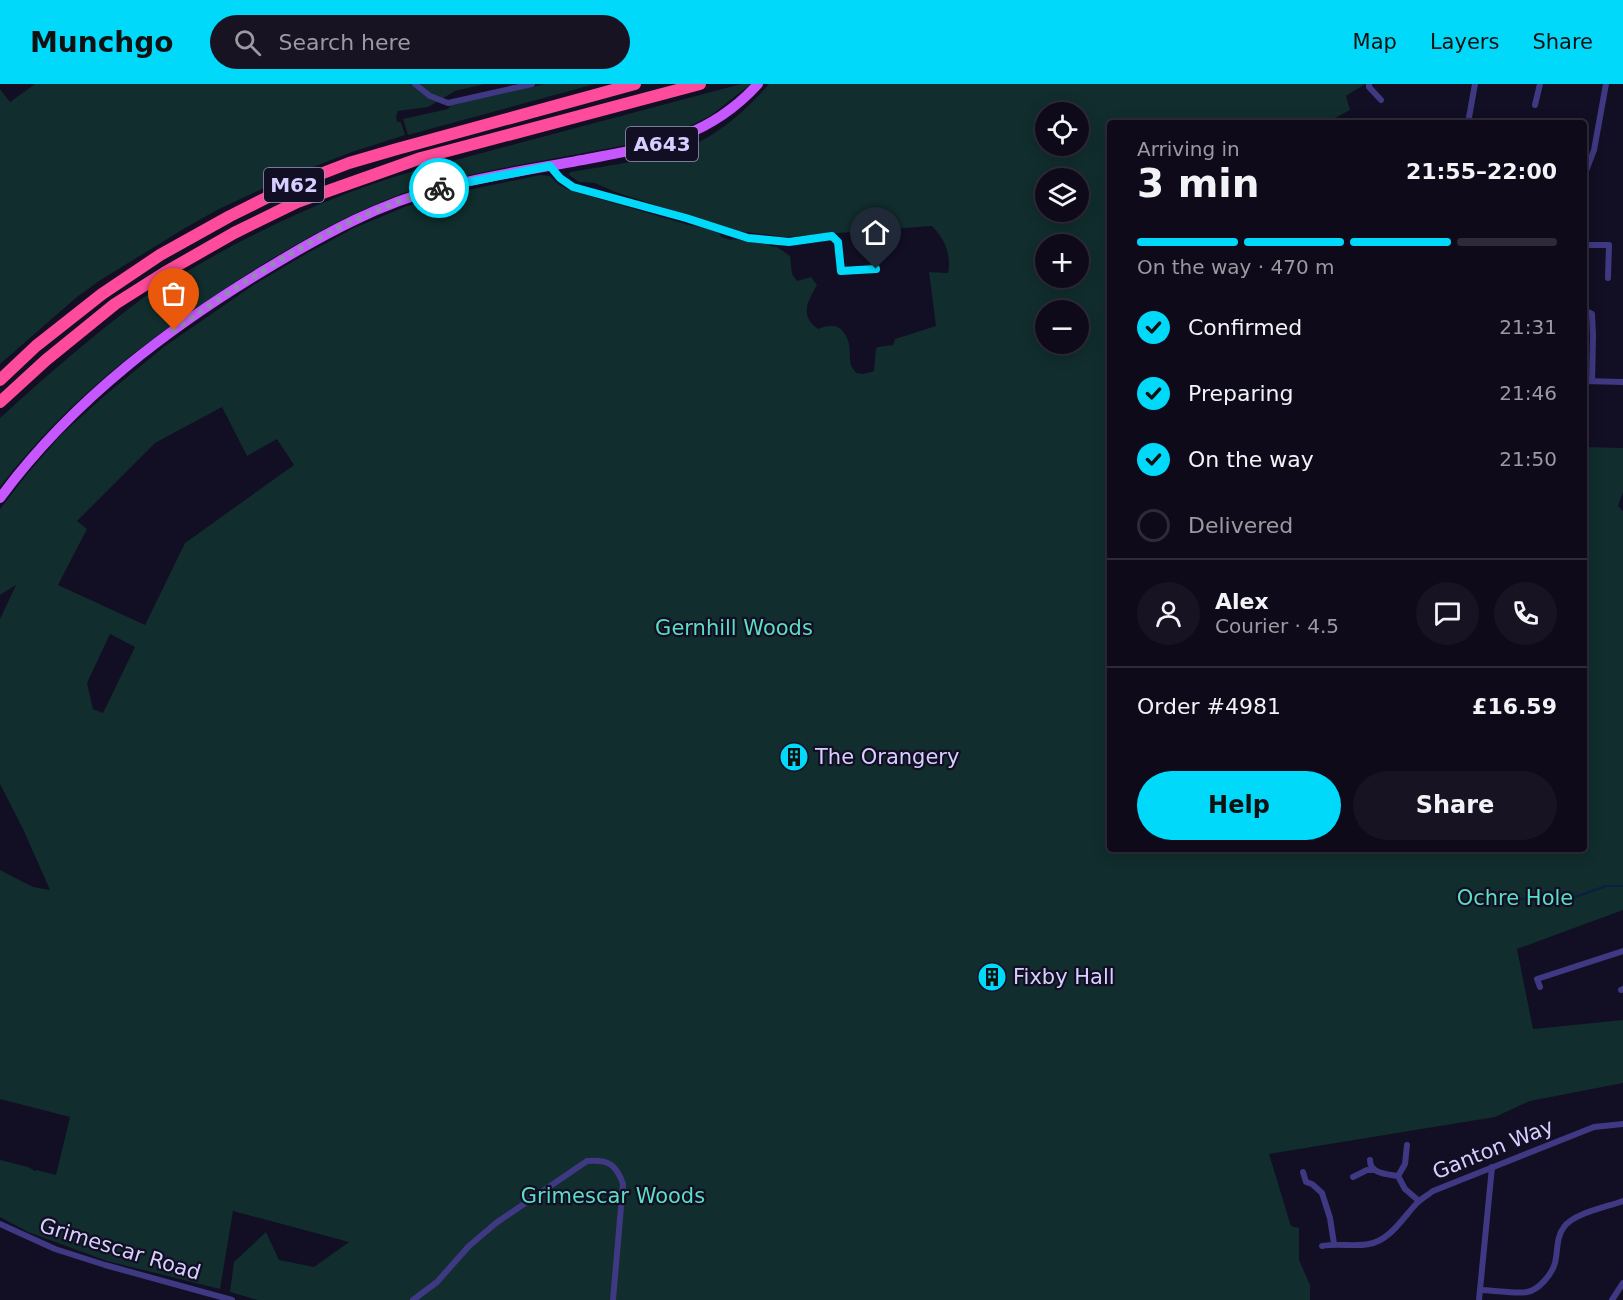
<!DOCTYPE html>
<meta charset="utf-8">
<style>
:root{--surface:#0e0a1a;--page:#171323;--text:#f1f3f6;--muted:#9b9aa2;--line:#2e2b39;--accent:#00d9fa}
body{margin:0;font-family:"DejaVu Sans",sans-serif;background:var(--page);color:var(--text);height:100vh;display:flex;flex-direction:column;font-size:22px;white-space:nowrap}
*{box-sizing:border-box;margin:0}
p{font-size:20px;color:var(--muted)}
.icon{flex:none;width:33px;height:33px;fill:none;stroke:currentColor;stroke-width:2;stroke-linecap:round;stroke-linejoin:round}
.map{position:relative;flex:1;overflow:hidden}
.drawer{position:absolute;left:1107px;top:36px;width:480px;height:732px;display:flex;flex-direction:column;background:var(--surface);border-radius:6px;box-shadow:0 3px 15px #0003,0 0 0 2px var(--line)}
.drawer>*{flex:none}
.buttons{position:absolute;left:1035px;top:18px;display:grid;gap:12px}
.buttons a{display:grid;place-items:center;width:54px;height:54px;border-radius:50%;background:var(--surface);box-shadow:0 3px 15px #0003,0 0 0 2px var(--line);font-size:30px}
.pin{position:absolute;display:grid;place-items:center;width:51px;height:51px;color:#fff;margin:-62px -26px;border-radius:50% 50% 50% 0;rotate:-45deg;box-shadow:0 0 6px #0007}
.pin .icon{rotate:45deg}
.courier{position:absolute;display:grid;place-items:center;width:60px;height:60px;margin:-30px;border:4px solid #00d9fa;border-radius:50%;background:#fff;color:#222;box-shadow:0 2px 8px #0007}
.summary em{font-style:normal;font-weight:800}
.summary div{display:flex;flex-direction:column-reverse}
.summary{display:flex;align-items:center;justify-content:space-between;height:102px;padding:0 30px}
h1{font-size:39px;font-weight:800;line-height:45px}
.bar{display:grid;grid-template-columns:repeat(4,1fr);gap:9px 6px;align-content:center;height:72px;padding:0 30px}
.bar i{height:8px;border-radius:4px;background:var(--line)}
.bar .on{background:var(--accent)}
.bar p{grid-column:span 4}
.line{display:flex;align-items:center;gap:15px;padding:0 30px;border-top:2px solid var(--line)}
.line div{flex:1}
.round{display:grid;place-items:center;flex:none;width:63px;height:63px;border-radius:32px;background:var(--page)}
ol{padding:0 30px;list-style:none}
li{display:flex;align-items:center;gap:18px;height:66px}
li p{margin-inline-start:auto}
li .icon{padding:6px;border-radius:50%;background:var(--accent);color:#111;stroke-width:4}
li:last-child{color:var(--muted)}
li i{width:33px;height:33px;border:3px solid var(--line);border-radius:50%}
.button{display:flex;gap:12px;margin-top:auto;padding:12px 30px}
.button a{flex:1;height:69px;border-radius:36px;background:var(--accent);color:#111;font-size:24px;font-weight:800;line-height:69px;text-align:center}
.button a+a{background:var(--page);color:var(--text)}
header{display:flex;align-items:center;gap:36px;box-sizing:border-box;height:84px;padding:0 30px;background:var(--accent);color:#111}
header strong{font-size:28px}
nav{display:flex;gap:33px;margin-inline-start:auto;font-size:21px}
.search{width:420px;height:54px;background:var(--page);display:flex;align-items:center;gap:15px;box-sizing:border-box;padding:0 21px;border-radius:33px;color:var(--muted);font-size:22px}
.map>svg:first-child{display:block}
</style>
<header>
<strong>Munchgo</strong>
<div class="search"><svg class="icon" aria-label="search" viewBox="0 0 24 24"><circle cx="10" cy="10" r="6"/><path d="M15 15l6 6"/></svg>Search here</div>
<nav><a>Map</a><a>Layers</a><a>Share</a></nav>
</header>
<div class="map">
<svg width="1623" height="1216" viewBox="0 0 1623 1216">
<rect width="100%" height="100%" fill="#120e23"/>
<g fill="#112d2d" fill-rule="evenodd">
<polygon points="35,0 485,0 455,7 428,23 398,27 396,32 397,38 401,38 405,51 349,69 290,92 219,125 185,144 99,197 77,213 0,280 0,5 10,18"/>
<polygon points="545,0 595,0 408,51 403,35 448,25 451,21"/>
<polygon points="741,0 751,0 710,32 671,51 653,56 503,84 423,101 418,86"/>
<path d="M769 0H1365L1346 12 1350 26 1326 39H1110V765H1584V363L1623 364V408L1618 422 1623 427V826L1517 865 1533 945 1623 936V999L1530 1017 1495 1033 1269 1070 1291 1142 1299 1144V1176L1310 1201V1216H258L230 1208 234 1178 266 1148 279 1176 314 1183 349 1158 233 1127 220 1205 107 1177 28 1148 0 1133V1076L28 1083 35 1087 37 1086 56 1091 70 1033 0 1015V786L33 803 50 806 23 745 0 700V535L16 501 0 511V425L27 390 62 350 103 313 165 262 255 200 304 171 354 144 407 122 463 107 540 91 550 92 558 100 569 106 689 141 710 145 720 150 721 153 731 156 733 155 769 160 770 162 777 163 790 172 792 190 797 197 811 193 817 201C808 217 799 231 818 245 831 239 843 240 848 257 851 264 849 274 851 281 851 282 856 289 857 289L863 290 874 287 876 265 878 263 893 261 895 255 936 242 929 188 948 189C952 171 944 154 932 142L785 153 738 147 615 108 595 99 579 98 569 91 570 88C610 81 659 76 697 59 725 45 749 23 769 0ZM1046 28H1078V62H1046ZM1046 94H1078V128H1046ZM1046 160H1078V194H1046ZM1046 226H1078V260H1046ZM222 323 247 372 277 355 294 381 185 459 145 541 58 501 87 445 77 437 155 359ZM110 550 135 563 103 629 93 625 87 599Z"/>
<path d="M414 87 420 103C354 126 293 160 235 198 143 258 68 315 0 403V334C46 292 93 251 143 214 157 204 172 196 186 188 256 146 336 109 414 87Z"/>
</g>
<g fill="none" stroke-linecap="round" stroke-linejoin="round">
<polyline stroke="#0b1e44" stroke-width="2" points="1504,814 1513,816 1524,815 1545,818 1562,810 1575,813 1606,802 1623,802"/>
<g stroke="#3e3982" stroke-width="6">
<polyline points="415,0 430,12 448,19 532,0"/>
<polyline points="1369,0 1369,3 1381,16"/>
<polyline points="1535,21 1540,0"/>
<polyline points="1468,39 1475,0"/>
<polyline points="550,82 560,94 573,103 686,134 748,154 789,158 833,152 838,158 841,187 877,185"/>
<polyline points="1586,87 1594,66 1606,0"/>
<polyline points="1584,161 1585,91"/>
<polyline points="1584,161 1609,161 1608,194"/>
<polyline points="1584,226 1592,230 1593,252 1592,297"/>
<polyline points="1584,297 1623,298"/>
<polyline points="1540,903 1537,895 1623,867"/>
<polyline points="1621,906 1623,905"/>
<path d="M1370 1076C1370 1090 1387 1090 1398 1092L1405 1105 1419 1117"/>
<polyline points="1303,1088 1306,1098 1312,1100 1322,1109 1330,1134 1334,1160"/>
<polyline points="1398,1092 1405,1080 1407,1061"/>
<polyline points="1353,1093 1367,1086 1373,1086"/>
<polyline points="0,1140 55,1165 105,1181 232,1216"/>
<path d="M1322 1162C1338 1159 1354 1163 1369 1160 1391 1156 1403 1133 1418 1118 1422 1114 1428 1111 1433 1107L1594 1043 1623 1040"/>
<path d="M1480 1206C1492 1206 1517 1210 1527 1208 1539 1206 1552 1190 1555 1179 1558 1167 1556 1153 1564 1143 1574 1129 1607 1123 1623 1117"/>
<path d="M413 1216 437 1198 469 1162 496 1139 587 1077C608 1075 616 1080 623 1100L613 1216"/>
<polyline points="1479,1216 1492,1083"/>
<polyline points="1612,1216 1623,1199"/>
</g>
<path stroke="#c657ff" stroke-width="10" d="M0 414C73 315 173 240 278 178 328 148 380 120 437 105 488 91 541 84 593 74 658 62 711 52 758 0"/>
<g stroke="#ff4b9b" stroke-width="12">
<polyline points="0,296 36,262 102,210 160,171 230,132 292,101 349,79 397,65 635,0"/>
<polyline points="0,318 46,276 115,220 164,189 234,149 297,118 421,74 700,0"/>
</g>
</g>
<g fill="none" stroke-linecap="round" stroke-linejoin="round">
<path stroke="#928bb2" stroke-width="6" stroke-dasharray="0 10.8" d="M174 246C255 189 342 132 439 104"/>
<polyline stroke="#00d9fa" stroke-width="8" points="439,104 550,82 560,94 573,103 686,134 748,154 789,158 832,152 838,158 841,187 876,185"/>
</g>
<defs>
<g id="building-disc" transform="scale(1.5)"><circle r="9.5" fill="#00d9fa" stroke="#120e23"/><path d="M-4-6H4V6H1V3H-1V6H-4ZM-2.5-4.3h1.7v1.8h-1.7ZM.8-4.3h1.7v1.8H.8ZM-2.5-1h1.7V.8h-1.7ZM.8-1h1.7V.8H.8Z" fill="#111"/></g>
</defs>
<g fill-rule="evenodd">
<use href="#building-disc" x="794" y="673"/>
<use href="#building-disc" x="992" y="893"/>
</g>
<g text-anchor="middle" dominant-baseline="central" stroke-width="4.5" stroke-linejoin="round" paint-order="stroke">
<g fill="#120e23" stroke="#9c95bd" stroke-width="1.5">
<rect x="626" y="43" width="72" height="34" rx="4.5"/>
<rect x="264" y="84" width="60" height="34" rx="4.5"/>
</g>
<g font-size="20" font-weight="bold" fill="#d7cfff">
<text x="662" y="60">A643</text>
<text x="294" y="101">M62</text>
</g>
<g font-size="21" fill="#5bdfc3" stroke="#120e23">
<text x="734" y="544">Gernhill Woods</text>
<text x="1515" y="814">Ochre Hole</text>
<text x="613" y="1112">Grimescar Woods</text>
</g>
<g font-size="21" fill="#d7cfff" stroke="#120e23" text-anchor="start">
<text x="815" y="673">The Orangery</text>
<text x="1013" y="893">Fixby Hall</text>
</g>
<g font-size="21" fill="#d7cfff" stroke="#120e23">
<text transform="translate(1493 1065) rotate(-22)">Ganton Way</text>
<text transform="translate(120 1165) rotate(17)">Grimescar Road</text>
</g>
</g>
</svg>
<div class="buttons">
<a><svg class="icon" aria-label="locate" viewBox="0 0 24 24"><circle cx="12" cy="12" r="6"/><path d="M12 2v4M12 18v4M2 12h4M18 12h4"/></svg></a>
<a><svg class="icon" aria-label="layers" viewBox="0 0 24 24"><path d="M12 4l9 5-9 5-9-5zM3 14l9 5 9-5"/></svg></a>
<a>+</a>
<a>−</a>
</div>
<div class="pin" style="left:174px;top:246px;background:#ea580c"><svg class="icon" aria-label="bag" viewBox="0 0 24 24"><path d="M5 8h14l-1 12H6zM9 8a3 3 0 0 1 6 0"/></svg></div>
<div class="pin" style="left:876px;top:185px;background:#1f2937"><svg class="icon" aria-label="home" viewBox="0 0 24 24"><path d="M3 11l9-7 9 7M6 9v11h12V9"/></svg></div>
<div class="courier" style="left:439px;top:104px"><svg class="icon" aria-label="bike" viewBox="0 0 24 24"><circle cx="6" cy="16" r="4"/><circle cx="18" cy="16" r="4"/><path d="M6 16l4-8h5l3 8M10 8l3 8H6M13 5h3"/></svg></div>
<section class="drawer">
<div class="summary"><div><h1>3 min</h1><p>Arriving in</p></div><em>21:55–22:00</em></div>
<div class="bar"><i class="on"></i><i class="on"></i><i class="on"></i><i></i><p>On the way · 470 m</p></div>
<ol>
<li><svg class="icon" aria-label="check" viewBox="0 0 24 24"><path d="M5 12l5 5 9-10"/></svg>Confirmed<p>21:31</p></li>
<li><svg class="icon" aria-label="check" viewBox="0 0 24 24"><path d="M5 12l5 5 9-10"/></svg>Preparing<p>21:46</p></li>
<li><svg class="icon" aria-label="check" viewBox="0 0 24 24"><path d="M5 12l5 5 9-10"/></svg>On the way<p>21:50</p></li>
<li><i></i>Delivered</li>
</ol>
<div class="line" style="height:108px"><a class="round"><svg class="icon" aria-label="person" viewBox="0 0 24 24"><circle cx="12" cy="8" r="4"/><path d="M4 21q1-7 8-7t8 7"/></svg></a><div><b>Alex</b><p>Courier · 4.5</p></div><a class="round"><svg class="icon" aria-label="chat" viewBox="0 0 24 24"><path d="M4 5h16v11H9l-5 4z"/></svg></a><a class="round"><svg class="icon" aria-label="phone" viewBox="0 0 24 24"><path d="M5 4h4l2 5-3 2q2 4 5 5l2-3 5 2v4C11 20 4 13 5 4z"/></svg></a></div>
<div class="line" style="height:78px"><div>Order #4981</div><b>£16.59</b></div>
<div class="button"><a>Help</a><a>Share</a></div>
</section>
</div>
